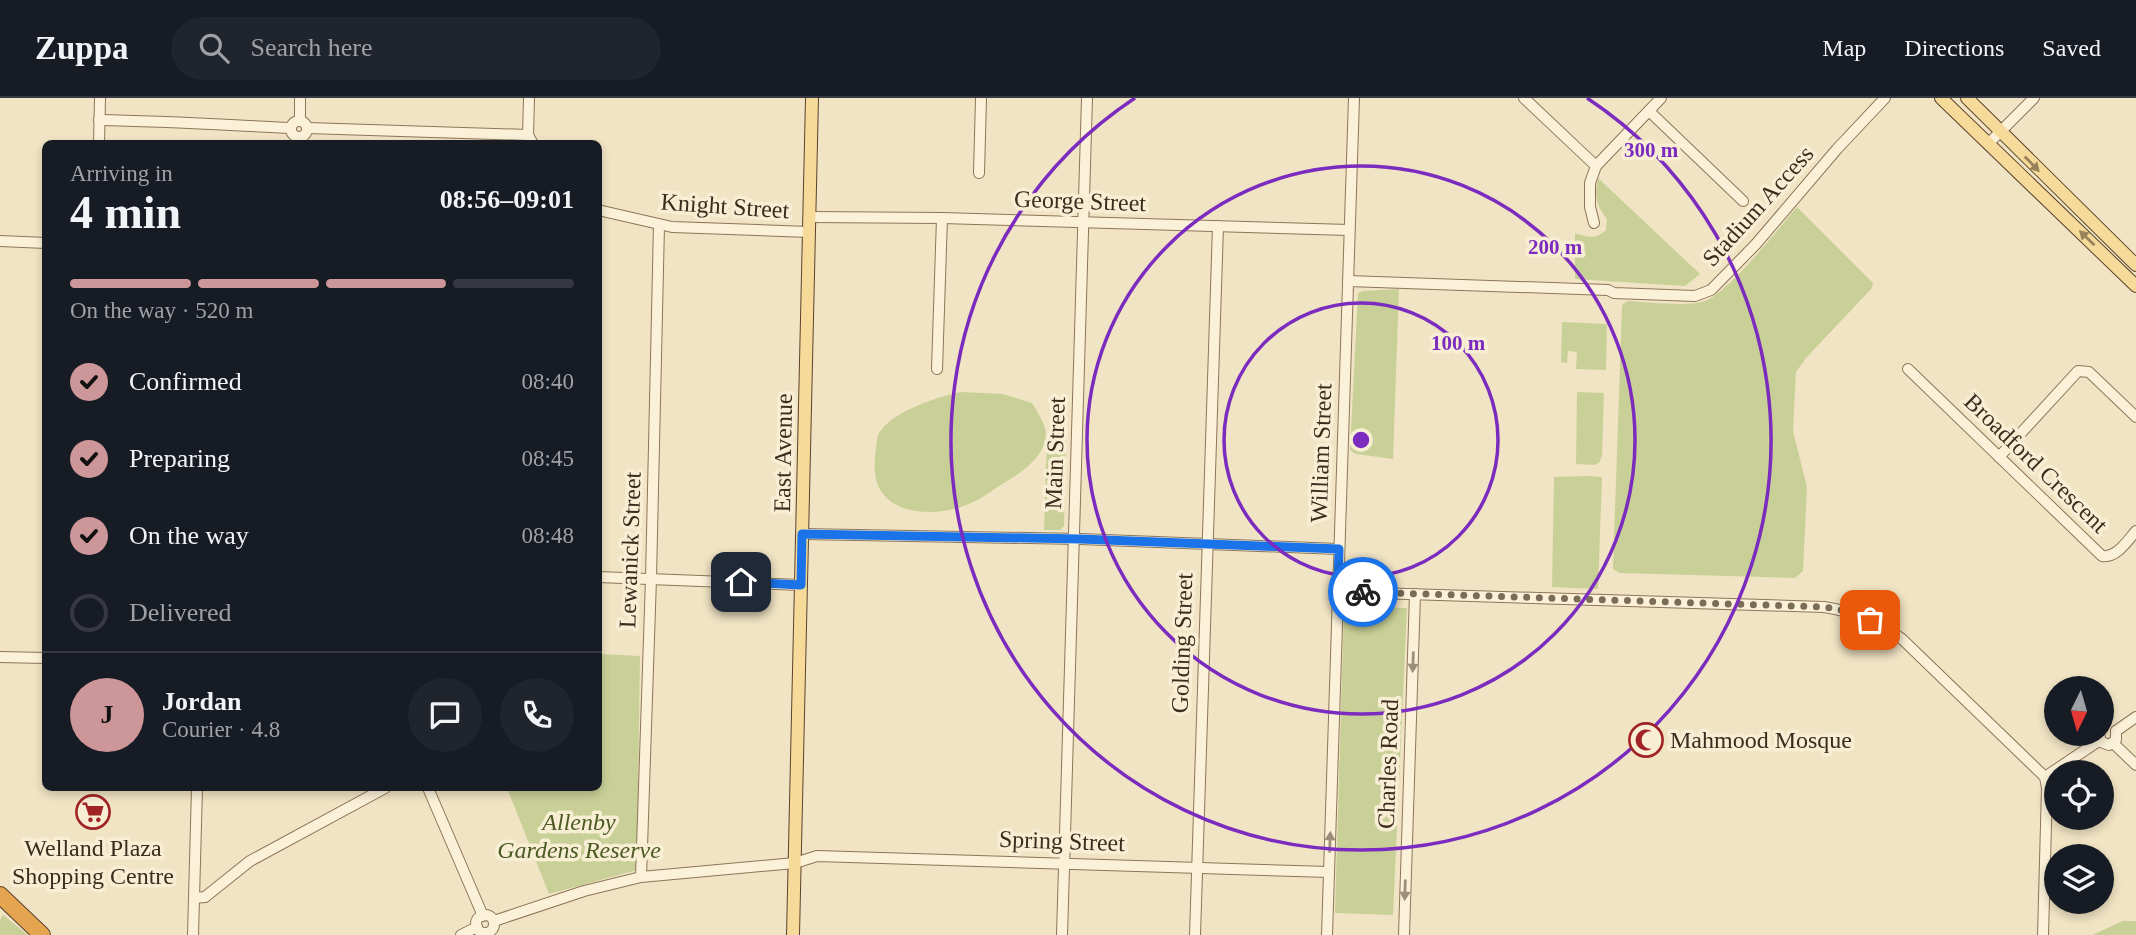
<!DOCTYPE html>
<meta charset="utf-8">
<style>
:root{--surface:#171b24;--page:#20242c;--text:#f1f3f6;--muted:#9ea1a6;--line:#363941;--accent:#cd9698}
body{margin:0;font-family:Georgia,serif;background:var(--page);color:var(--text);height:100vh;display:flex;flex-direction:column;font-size:26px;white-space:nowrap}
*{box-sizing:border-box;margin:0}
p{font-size:23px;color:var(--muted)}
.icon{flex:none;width:38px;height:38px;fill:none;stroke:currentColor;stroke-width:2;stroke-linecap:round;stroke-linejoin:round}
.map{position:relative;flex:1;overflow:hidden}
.panel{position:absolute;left:42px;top:42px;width:560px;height:651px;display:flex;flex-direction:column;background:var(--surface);border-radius:10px;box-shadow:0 4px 10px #0003}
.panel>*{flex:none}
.needle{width:46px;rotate:185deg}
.buttons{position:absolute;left:2044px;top:578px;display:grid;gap:14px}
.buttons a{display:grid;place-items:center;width:70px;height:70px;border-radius:50%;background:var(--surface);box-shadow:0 4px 10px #0003;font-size:35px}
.pin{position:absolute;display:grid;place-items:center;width:60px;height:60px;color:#fff;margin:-30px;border-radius:14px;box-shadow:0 4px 10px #0006}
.courier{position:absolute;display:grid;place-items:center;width:70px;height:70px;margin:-35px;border:5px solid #1a73e8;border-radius:50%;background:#fff;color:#222;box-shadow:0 2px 9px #0007}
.overview em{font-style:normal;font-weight:800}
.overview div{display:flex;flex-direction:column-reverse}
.overview{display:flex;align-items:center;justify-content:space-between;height:119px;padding:0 28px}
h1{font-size:46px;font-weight:800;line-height:52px}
.bar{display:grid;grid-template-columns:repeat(4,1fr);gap:10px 7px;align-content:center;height:84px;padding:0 28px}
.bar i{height:9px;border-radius:5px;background:var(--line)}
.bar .selected{background:var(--accent)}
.bar p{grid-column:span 4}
.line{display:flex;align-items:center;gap:18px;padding:0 28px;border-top:2px solid var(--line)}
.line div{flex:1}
.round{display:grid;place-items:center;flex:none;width:74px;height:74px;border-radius:37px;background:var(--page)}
ol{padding:0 28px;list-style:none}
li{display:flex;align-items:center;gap:21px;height:77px}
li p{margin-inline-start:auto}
li .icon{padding:7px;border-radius:50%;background:var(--accent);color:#111;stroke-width:4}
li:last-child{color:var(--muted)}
li i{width:38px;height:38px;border:4px solid var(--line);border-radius:50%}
header{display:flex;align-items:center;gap:42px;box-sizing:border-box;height:98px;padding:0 35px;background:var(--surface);border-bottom:2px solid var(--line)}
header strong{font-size:33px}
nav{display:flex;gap:38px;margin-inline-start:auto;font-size:24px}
.search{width:490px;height:63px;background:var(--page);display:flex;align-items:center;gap:18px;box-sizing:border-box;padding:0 24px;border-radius:38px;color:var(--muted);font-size:26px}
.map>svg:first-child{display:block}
</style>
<header>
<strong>Zuppa</strong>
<div class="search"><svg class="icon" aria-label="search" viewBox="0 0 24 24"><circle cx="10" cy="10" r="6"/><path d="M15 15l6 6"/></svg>Search here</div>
<nav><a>Map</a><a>Directions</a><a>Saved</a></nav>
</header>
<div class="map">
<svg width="2136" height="837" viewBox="0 0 2136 837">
<rect width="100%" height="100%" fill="#f1e4c4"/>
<g fill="#c9d097">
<path d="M1598 80 1700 176 1685 188 1575 181V135C1587 139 1596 142 1606 132L1607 121C1596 107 1594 98 1598 80Z"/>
<path d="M1797 109 1873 185 1872 190 1806 260 1796 274 1793 333 1807 389 1803 473 1795 480 1619 475 1613 471 1622 207 1628 203C1646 204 1690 209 1705 203 1729 194 1778 131 1797 109Z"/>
<polygon points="1399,191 1393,361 1356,356 1350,352 1358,195 1363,193"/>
<polygon points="1562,224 1607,226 1606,272 1576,271 1577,254 1568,253 1567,265 1561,264"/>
<path d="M962 294 1003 296 1032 305C1039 317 1049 330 1045 344 1039 364 1015 379 999 388 990 394 981 401 971 405 943 418 890 421 877 385 873 373 875 354 877 342 880 317 941 297 962 294Z"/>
<polygon points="1577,294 1604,295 1602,358 1599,365 1594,367 1576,366"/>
<polygon points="1047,340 1066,341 1064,428 1060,432 1044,432"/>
<polygon points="1588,378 1602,379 1598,491 1552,489 1554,379"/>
<polygon points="1349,508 1407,510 1393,817 1335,815 1344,510"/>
<polygon points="599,556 640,558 637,772 549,796 507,690 598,690"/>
<polygon points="3,817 28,837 0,837 0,822"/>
<polygon points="2123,823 2136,823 2136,837 2092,837"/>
</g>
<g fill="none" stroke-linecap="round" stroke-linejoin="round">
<g stroke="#8d7559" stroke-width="12">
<g id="minor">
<polyline points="529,0 528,37 533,46"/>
<polyline points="1524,0 1596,68"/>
<polyline points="1649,13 1743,103"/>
<path d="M99 22C163 23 227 27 290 30"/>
<circle cx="299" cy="31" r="8"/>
<polyline points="300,23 300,0"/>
<polyline points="307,30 528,37"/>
<polyline points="99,46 100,0"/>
<polyline points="1988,46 2034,0"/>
<polyline points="979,75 981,0"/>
<polyline points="598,112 672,129 809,134"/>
<polyline points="809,119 942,120 1349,132"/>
<polyline points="1594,125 1590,109 1590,85 1596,68 1661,0"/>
<polyline points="0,143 46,145"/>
<polyline points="1348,183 1608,192 1614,195 1695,198 1711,192 1756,146 1837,51 1885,0"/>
<polyline points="937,271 942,120"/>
<path d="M1908 271 2102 458C2117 460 2127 443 2136 433"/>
<polyline points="1999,359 2078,273 2089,274 2136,319"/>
<polyline points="802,436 1080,441 1338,451"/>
<polyline points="598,479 801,487"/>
<path d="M1338 487 1344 494 1824 509C1855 514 1875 522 1902 541L2045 679 2047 690 2043 837"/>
<polyline points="0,559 46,560"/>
<polyline points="2116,633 2136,619"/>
<polyline points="2099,636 2101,644 2109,647 2116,642 2116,633"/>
<polyline points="2113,645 2136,667"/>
<polyline points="2045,679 2100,642"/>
<polyline points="428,690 483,818"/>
<polyline points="641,779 651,480 659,127"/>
<polyline points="194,800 205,799 250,763 385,690"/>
<circle cx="485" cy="826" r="9"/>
<polyline points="494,823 584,793 641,779 795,765 817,758 1329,774"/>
<polyline points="193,837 197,690"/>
<polyline points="461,837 477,829"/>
<polyline points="1062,837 1087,0"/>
<polyline points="1195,837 1218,128"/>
<polyline points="1327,837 1354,0"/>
<polyline points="1404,837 1415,496"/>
</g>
</g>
<g stroke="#5b422d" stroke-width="14">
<g id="major">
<polyline points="1941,0 2136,188"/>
<polyline points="1967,0 2136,167"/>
<polyline points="793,837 812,0"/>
</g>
</g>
<g stroke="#5b422d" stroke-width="18">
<polyline id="highway" points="0,797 42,837"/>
</g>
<use href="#minor" stroke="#fbf1d8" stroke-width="10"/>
<use href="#major" stroke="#f6da99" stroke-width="12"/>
<use href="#highway" stroke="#e5a44f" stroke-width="16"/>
</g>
<defs><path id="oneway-solid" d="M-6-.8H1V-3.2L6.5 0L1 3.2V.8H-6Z" transform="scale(1.75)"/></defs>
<g fill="#99835c">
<use href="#oneway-solid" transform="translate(2032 66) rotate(46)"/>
<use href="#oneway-solid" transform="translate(2087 140) rotate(-136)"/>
</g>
<g fill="#9c8e7b">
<use href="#oneway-solid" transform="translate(1413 564) rotate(92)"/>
<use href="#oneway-solid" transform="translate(1330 744) rotate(-88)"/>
<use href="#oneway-solid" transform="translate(1405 792) rotate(92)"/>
</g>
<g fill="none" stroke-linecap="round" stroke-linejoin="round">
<polyline stroke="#7b6c58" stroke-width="7" stroke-dasharray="0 12.6" points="1363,494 1824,509 1852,514 1870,522"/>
<polyline stroke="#1a73e8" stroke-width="9" points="741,484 801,487 802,436 1080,441 1339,451 1338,487 1344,494 1363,494"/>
</g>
<g fill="none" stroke="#7b2cbf" stroke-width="3.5">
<circle cx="1361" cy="342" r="137"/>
<circle cx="1361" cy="342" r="274"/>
<path d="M1587 0A410 410 0 1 1 1135 0"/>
</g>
<defs>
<g id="mosque-ring" transform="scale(1.75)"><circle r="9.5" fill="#f8eed4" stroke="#a02425" stroke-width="1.5"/><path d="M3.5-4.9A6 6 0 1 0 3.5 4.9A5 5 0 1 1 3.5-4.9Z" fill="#a02425"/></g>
<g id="supermarket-ring" transform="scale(1.75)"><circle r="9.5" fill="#f8eed4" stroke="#a02425" stroke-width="1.5"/><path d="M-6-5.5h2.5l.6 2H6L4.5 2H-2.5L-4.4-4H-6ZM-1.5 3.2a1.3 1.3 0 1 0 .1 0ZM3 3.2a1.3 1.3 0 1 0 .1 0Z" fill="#a02425"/></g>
</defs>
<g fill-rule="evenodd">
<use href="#mosque-ring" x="1646" y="642"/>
<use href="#supermarket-ring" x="93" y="714"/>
</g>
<g text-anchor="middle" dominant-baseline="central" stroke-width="7" stroke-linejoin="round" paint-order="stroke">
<g font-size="24" fill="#3c2c1e" stroke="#f8eed4">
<text transform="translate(1080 103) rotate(2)">George Street</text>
<text transform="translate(725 108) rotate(4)">Knight Street</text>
<text transform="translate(1758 108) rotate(-48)">Stadium Access</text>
<text transform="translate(783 355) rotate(-89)">East Avenue</text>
<text transform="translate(1055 355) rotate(-88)">Main Street</text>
<text transform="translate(1321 355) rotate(-88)">William Street</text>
<text transform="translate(2036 365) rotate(44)">Broadford Crescent</text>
<text transform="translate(630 452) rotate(-88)">Lewanick Street</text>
<text transform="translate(1182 545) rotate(-88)">Golding Street</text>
<text transform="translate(1388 666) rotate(-88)">Charles Road</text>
<text transform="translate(1062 743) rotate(2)">Spring Street</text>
</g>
<g font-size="24" fill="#3c2c1e" stroke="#f8eed4" text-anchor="start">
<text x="1670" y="642">Mahmood Mosque</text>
<text x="93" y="750" text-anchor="middle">Welland Plaza<tspan x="93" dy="28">Shopping Centre</tspan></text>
</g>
<g font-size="24" font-style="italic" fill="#4c5a23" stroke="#f8eed4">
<text x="579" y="724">Allenby<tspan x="579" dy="28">Gardens Reserve</tspan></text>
</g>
</g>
<circle cx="1361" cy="342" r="10" fill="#7b2cbf" stroke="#f8eed4" stroke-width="3.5"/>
<g font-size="21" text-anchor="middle" font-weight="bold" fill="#7b2cbf" stroke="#f8eed4" stroke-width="7" stroke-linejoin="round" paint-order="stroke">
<text x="1651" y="59">300 m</text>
<text x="1555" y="156">200 m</text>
<text x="1458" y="252">100 m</text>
</g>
</svg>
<div class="buttons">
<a><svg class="needle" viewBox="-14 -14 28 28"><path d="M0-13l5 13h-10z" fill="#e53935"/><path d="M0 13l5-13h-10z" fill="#9ea1a6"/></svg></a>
<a><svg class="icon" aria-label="locate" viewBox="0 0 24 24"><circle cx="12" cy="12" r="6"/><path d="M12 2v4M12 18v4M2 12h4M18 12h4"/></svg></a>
<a><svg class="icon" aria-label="layers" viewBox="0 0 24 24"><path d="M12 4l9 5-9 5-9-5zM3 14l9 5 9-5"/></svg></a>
</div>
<div class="pin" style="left:1870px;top:522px;background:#ea580c"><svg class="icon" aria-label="bag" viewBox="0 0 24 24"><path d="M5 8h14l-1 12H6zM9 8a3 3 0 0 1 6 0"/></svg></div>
<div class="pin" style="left:741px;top:484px;background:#1f2937"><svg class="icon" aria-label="home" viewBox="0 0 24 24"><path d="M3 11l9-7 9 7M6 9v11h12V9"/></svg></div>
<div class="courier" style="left:1363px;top:494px"><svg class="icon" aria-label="bike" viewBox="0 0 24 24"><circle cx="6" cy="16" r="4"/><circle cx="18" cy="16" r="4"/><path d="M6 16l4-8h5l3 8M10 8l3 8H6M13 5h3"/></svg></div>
<section class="panel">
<div class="overview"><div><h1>4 min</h1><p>Arriving in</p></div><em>08:56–09:01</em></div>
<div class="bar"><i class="selected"></i><i class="selected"></i><i class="selected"></i><i></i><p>On the way · 520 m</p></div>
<ol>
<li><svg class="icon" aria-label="check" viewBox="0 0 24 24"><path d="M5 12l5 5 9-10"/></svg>Confirmed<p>08:40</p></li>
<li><svg class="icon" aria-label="check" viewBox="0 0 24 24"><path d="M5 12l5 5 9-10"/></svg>Preparing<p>08:45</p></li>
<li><svg class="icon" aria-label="check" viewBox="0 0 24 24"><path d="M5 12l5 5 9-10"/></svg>On the way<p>08:48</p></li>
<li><i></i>Delivered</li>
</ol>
<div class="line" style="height:126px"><b class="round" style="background:var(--accent);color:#111">J</b><div><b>Jordan</b><p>Courier · 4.8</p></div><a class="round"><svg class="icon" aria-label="chat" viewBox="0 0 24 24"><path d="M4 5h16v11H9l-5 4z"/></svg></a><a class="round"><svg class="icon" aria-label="phone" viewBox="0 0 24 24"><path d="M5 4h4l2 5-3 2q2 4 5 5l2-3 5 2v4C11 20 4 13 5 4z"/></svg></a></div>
</section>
</div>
